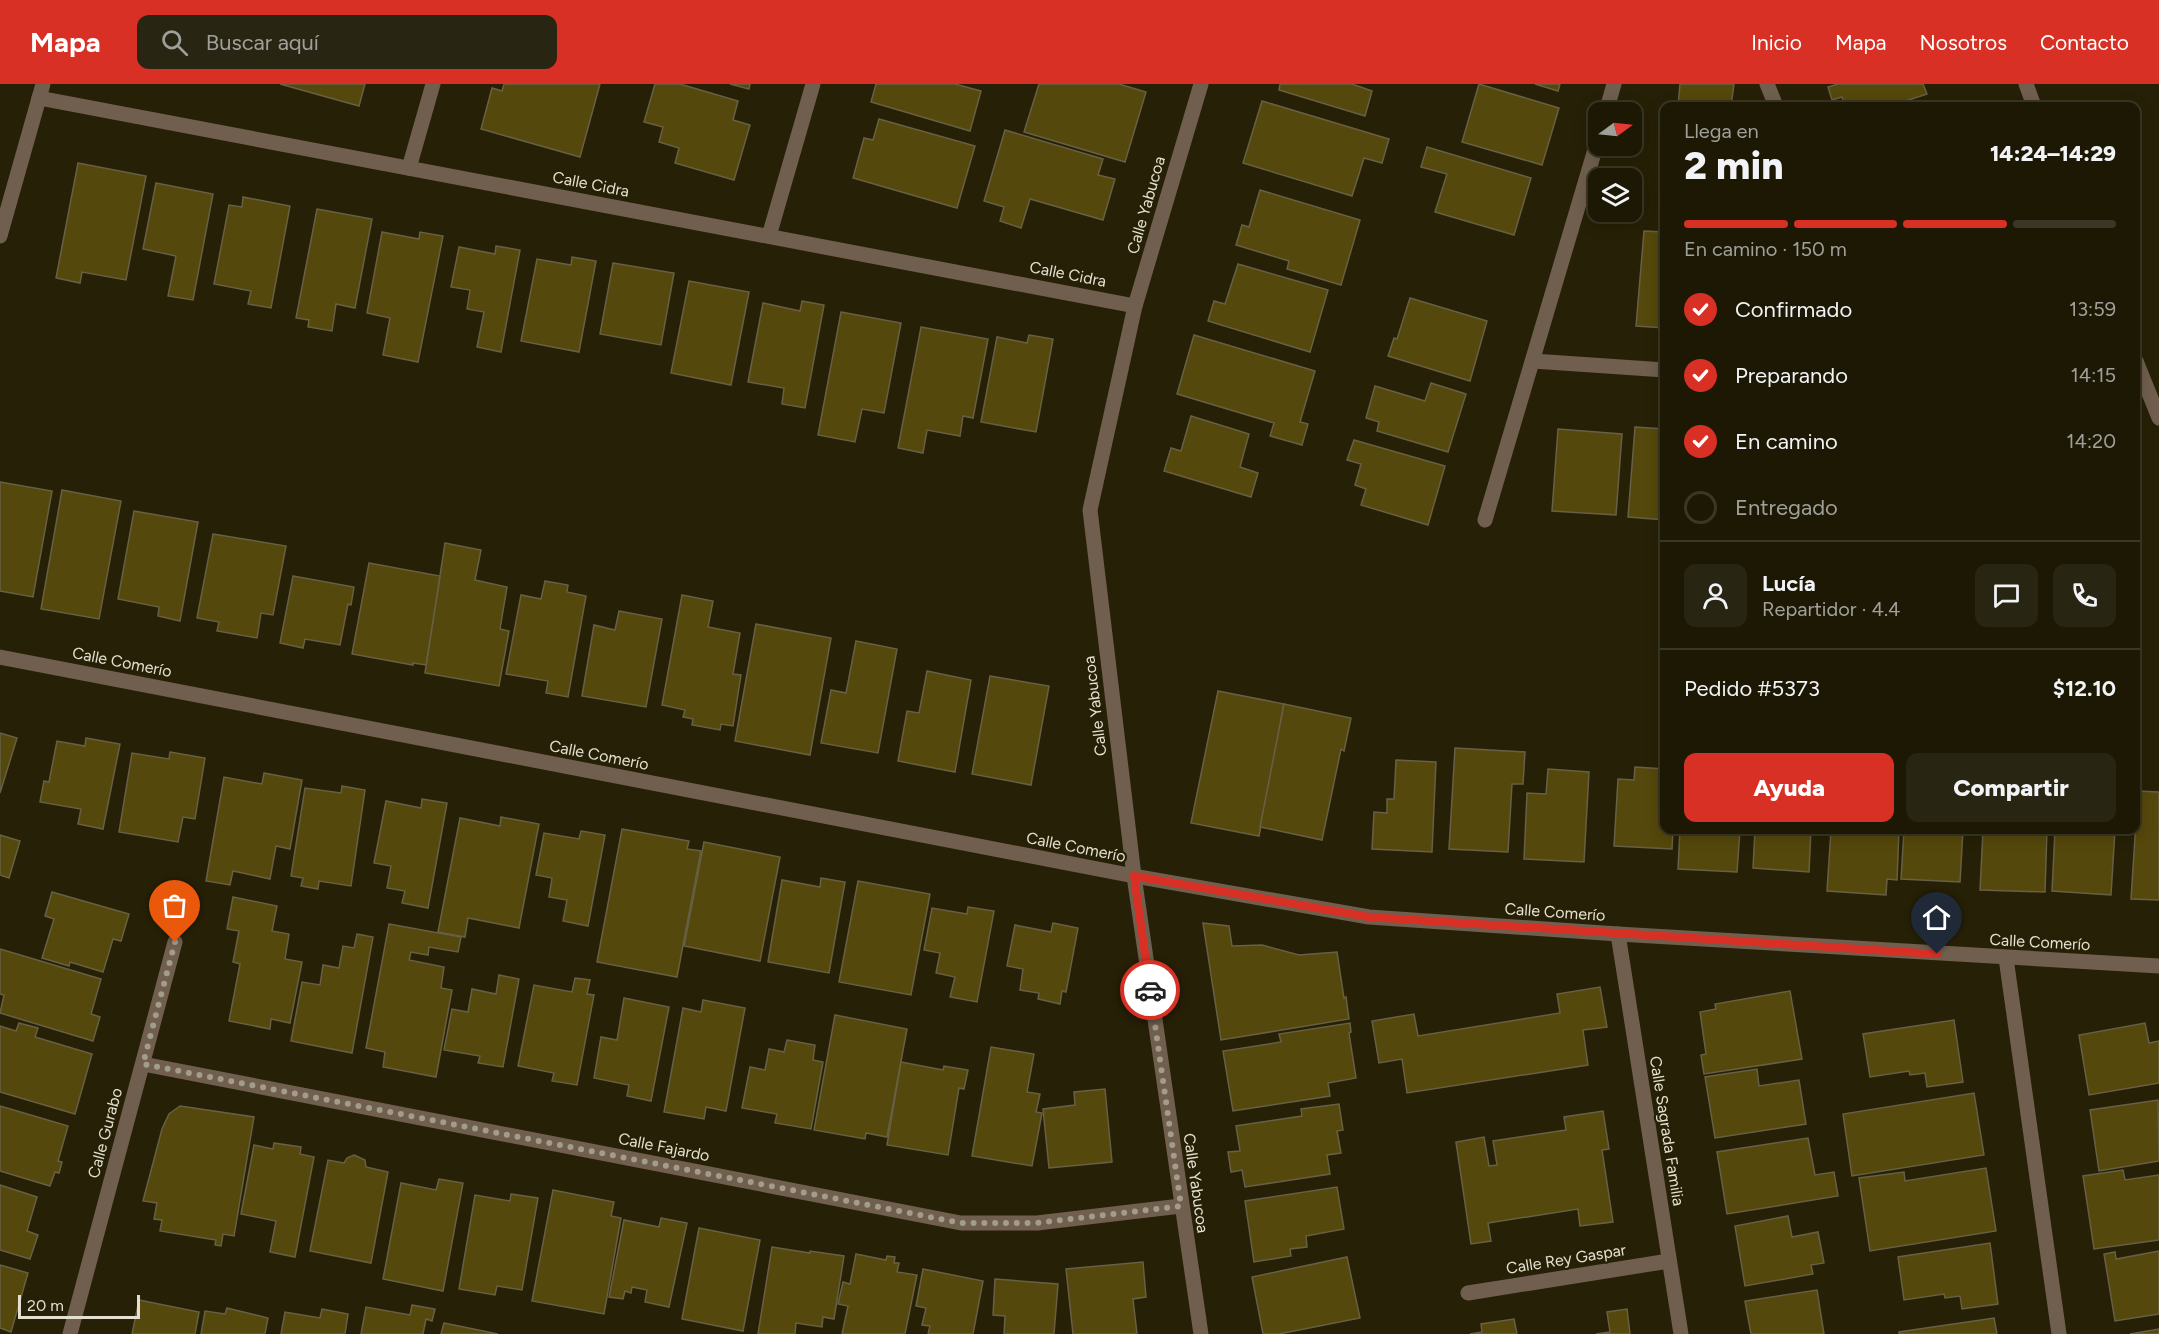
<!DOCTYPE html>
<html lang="es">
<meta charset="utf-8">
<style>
:root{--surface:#1c1804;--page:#292513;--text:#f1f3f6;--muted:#a0a09a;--line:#3a3726;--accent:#d93025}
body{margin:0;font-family:Figtree,sans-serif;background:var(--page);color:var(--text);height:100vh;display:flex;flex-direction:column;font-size:22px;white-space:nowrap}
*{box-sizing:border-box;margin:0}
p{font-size:20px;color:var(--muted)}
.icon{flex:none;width:33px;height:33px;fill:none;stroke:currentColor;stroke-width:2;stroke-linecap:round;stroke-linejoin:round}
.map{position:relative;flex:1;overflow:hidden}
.side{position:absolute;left:1660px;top:18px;width:480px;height:732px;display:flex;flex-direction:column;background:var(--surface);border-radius:12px;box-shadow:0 3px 15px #0003,0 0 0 2px var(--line)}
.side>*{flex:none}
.needle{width:39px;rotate:75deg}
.tools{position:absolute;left:1588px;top:18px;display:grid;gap:12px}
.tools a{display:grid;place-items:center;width:54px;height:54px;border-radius:12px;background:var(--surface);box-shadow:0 3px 15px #0003,0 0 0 2px var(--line);font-size:30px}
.scale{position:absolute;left:18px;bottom:15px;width:122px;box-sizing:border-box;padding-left:6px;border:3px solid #e4e0d0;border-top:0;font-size:16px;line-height:21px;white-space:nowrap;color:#e4e0d0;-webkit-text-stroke:4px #262006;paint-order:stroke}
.pin{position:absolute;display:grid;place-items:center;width:51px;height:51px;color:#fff;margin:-62px -26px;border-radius:50% 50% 50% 0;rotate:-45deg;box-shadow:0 0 6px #0007}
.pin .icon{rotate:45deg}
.courier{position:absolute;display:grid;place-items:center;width:60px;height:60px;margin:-30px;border:4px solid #d93025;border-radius:50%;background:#fff;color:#222;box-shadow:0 2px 8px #0007}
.overview em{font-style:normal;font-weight:800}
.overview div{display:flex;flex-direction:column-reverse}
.overview{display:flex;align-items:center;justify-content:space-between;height:102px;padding:0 24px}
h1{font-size:39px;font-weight:800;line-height:45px}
.bar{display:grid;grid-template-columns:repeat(4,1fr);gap:9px 6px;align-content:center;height:72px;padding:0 24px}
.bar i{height:8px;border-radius:4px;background:var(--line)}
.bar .selected{background:var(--accent)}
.bar p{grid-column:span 4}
.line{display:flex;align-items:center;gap:15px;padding:0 24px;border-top:2px solid var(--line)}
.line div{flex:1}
.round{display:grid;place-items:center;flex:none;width:63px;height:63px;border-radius:12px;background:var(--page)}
ol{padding:0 24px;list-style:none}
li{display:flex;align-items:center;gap:18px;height:66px}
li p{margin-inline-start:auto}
li .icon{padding:6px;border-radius:50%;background:var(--accent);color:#fff;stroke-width:4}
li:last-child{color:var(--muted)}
li i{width:33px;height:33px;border:3px solid var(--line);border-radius:50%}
.cta{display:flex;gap:12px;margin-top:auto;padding:12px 24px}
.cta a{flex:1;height:69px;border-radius:12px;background:var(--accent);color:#fff;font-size:24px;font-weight:800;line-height:69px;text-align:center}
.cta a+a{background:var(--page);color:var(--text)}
header{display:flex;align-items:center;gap:36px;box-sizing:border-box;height:84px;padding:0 30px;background:var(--accent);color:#fff}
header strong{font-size:28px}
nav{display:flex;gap:33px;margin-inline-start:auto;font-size:21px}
.search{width:420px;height:54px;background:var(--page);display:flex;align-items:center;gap:15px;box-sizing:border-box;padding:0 21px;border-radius:12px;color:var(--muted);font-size:22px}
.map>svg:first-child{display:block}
</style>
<header>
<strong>Mapa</strong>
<div class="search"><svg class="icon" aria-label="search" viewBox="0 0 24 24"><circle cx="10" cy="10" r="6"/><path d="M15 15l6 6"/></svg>Buscar aquí</div>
<nav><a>Inicio</a><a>Mapa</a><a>Nosotros</a><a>Contacto</a></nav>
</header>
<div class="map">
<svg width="2159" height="1250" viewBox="0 0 2159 1250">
<rect width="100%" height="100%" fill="#262006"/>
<g fill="#55480c" stroke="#676044" stroke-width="1.5">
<polygon points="280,0 365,0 359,22"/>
<polygon points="504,0 600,0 580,73 481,45 492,4 502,7"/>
<polygon points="655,0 680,0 738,17 733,36 750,41 734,96 675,79 679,64 659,58 663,43 644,38"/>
<polygon points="730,0 750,0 749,5"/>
<polygon points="876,0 955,0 981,7 970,47 871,18"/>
<polygon points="1039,0 1119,0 1146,8 1125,78 1024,48"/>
<polygon points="1280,0 1352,0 1372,7 1365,32 1279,6"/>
<polygon points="1479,0 1559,24 1542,81 1462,58"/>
<polygon points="1535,0 1560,0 1558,7"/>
<polygon points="1680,0 1734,0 1731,22 1678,22"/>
<polygon points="1838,0 1923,0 1927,10 1890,22 1845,22 1842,13 1832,16 1828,3"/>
<polygon points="1262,17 1389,55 1382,79 1364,74 1352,112 1243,79"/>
<polygon points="879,35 975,62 957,124 853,94 864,54 873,56"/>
<polygon points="1005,46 1103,75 1098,91 1115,95 1103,136 1030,115 1021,144 1000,137 1004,123 984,117"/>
<polygon points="1427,63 1531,94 1514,151 1435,128 1447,90 1421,83"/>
<polygon points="78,79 146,92 126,196 82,188 80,199 56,194"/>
<polygon points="156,99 213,110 193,216 168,212 176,172 143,165"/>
<polygon points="1260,106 1360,136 1341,201 1287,185 1289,177 1236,161 1242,141 1249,143"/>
<polygon points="243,113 290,122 271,224 248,220 251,207 214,200 229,121 242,123"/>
<polygon points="317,125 372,135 355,224 336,220 332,247 308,243 309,236 296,234"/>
<polygon points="1644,147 1665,148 1665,244 1636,242"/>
<polygon points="382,148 419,155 420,148 443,152 418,278 383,271 390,234 367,229"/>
<polygon points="496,162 520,166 501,268 477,263 484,228 467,225 470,206 451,203 459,163 495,170"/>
<polygon points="572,173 596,177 579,268 521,257 537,175 571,181"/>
<polygon points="613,179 674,189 661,261 600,250"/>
<polygon points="1238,180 1328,206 1310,268 1208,237 1214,217 1225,220"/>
<polygon points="689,197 749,208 731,301 671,289"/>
<polygon points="1410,214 1487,237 1470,297 1388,272 1394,254 1397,255"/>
<polygon points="802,217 824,221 805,324 782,320 784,304 748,298 763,219 800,227"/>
<polygon points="841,228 901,239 884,329 862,325 855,358 818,351"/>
<polygon points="921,243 988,255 973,334 963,332 960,352 927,346 923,369 898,364"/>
<polygon points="1029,251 1053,255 1036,348 981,338 997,253 1027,259"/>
<polygon points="1194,251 1315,287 1300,338 1308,340 1302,361 1270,352 1274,339 1177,310"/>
<polygon points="1431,299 1466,310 1448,368 1377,347 1379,338 1366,334 1375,302 1425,317"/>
<polygon points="1191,332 1249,350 1240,383 1258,389 1251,413 1164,387 1171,364 1181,367"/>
<polygon points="1635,343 1665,345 1665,436 1628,433"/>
<polygon points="1558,345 1622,350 1616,431 1552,427"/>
<polygon points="1354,356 1445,382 1428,441 1361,421 1366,405 1355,401 1361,380 1347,376"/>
<polygon points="0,398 52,407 33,513 0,507"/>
<polygon points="62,406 121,417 99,535 41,525"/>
<polygon points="134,427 198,438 180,537 158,532 159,523 118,515"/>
<polygon points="213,450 286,462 273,531 261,529 257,554 217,547 219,538 197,534"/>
<polygon points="445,459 481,466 475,496 507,503 500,545 509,547 499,602 425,589"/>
<polygon points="369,479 440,492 426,581 413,579 413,581 352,570"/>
<polygon points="293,492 354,503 351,521 348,520 340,561 305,555 303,564 280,559"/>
<polygon points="545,497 568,501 567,508 586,512 568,613 546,609 548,597 506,590 521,511 541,515"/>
<polygon points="682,511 713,517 708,543 740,549 733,590 741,591 733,642 721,640 720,646 692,641 693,635 683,633 685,626 662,621"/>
<polygon points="619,527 662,535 646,623 582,612 594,541 615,546"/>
<polygon points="756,540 831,554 810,671 735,657"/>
<polygon points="856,557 897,565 878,669 821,659 831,606 846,609"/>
<polygon points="927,587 971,596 955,688 898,677 907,627 919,629"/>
<polygon points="990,592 1049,602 1031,701 972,690"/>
<polygon points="1218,607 1284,620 1259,752 1191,739"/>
<polygon points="1284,620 1351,634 1344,667 1341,665 1322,756 1260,743"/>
<polygon points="0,649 17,654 0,709"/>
<polygon points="86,654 120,660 103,745 78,740 81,725 40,718 44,697 49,698 57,657 85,662"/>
<polygon points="1455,664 1525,668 1523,700 1512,700 1508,768 1449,765"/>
<polygon points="170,668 205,674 195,735 183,733 178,758 119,748 132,669 169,675"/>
<polygon points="1396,676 1436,678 1432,768 1372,765 1374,728 1387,729 1387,715 1394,715"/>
<polygon points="1635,683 1665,685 1665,746 1673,746 1672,765 1614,762 1618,695 1634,696"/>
<polygon points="1548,685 1589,688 1584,778 1524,775 1527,709 1546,710"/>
<polygon points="264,689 302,696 290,765 276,762 270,795 233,787 230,801 206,797 224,693 262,700"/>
<polygon points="342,702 365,706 351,802 319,797 318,805 301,802 303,794 291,792 305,704 341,709"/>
<polygon points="2138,707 2159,708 2159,816 2131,815"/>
<polygon points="422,715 447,719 428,824 402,819 405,807 387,804 391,782 374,779 386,717 421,724"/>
<polygon points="501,733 539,740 519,844 468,834 465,853 438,848 460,734 500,742"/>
<polygon points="622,745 689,757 687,765 701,767 677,893 597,878"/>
<polygon points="1680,746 1740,746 1737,788 1678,785"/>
<polygon points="1755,746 1811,746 1809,788 1753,784"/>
<polygon points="1831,746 1899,746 1897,796 1887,795 1886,811 1827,807"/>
<polygon points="1904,746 1963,746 1960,798 1901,795"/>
<polygon points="1983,746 2047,746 2045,808 1980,806"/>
<polygon points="2055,746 2115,746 2111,811 2052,807"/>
<polygon points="581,747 605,751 588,842 563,837 567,816 549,813 552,794 536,791 544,749 579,755"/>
<polygon points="0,751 20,757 9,794 0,791"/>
<polygon points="704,758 780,773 760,877 684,862"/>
<polygon points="821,794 845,798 829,889 768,878 782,796 820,803"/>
<polygon points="858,797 930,810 911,911 839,898"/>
<polygon points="52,808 129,830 121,857 113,855 103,888 70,878 69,882 42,874 54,835 45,832"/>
<polygon points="233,813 277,822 272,847 289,850 285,875 302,878 290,939 271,935 270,945 229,937 240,880 233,878 239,847 227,845"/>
<polygon points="968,823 994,827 977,918 950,913 955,893 936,889 940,869 924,866 932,824 967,830"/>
<polygon points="1053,839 1078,844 1066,908 1062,907 1060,920 1038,915 1039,909 1020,906 1023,885 1007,882 1015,841 1051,848"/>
<polygon points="1203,839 1229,842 1232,862 1262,861 1299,871 1337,868 1344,914 1346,913 1349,935 1221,956"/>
<polygon points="389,840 461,853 458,868 429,863 428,871 411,868 409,876 444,883 441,904 452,906 436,993 383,983 385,968 366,964"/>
<polygon points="357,850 373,853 352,969 291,957 302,898 320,901 323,881 339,884 343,862 354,864"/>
<polygon points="0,865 101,895 91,930 100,933 93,957 0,929 4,911 0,910"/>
<polygon points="499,891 519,895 503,983 478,979 480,972 444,966 452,925 468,928 472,905 496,910"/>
<polygon points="575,894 590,896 587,910 594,911 577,1001 552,997 554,989 518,982 534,901 572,908"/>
<polygon points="1600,903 1607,943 1583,946 1588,981 1407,1009 1402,975 1379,979 1372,937 1414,930 1418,952 1560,929 1557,910"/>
<polygon points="1790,907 1802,975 1704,990 1701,971 1706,970 1700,928 1716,925 1715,920"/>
<polygon points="624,914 669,923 651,1017 627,1012 629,1001 594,994 601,953 617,956"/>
<polygon points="703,916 745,924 726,1027 706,1023 704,1035 664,1028 683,924 701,928"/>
<polygon points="835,931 907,945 887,1053 866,1049 865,1055 814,1046"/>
<polygon points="1954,936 1963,998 1927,1003 1925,989 1910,991 1909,987 1870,993 1863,950"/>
<polygon points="19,939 38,944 35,953 92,970 75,1030 0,1008 0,942 16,947"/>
<polygon points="1350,939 1351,948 1349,949 1356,994 1328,999 1330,1012 1233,1027 1223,967 1281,958 1279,950"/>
<polygon points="2145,939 2149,959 2159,957 2159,999 2089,1011 2079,951"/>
<polygon points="787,956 815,961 813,976 823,978 811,1045 775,1039 777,1030 742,1024 750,983 765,986 769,965 784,968"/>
<polygon points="991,963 1034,970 1027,1008 1040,1010 1036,1028 1042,1029 1032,1082 972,1072"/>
<polygon points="901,978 943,986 944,982 968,986 964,1005 959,1004 948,1071 887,1061"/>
<polygon points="1757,985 1759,1002 1799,996 1806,1040 1715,1054 1705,993"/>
<polygon points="1105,1005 1112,1078 1049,1084 1043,1025 1075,1021 1074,1008"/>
<polygon points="1974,1009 1984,1071 1852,1092 1843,1030"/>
<polygon points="2158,1016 2159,1077 2099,1087 2090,1026"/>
<polygon points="1339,1020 1343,1046 1337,1047 1341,1069 1327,1071 1330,1090 1245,1103 1242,1086 1231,1088 1228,1068 1240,1067 1236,1042 1302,1032 1301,1025"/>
<polygon points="0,1022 68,1042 58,1077 62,1078 59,1089 55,1088 50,1102 0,1087"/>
<polygon points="180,1022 254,1033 234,1152 223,1150 221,1162 215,1161 216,1156 160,1147 162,1136 154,1135 157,1119 143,1117 162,1045 169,1030"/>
<polygon points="1603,1027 1609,1065 1602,1066 1613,1138 1580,1142 1578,1125 1488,1139 1491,1157 1471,1160 1456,1058 1484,1053 1489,1082 1497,1081 1493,1057 1566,1046 1564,1033"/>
<polygon points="1808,1054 1815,1091 1834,1088 1838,1112 1727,1130 1717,1068"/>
<polygon points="274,1059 301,1063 300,1070 314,1073 295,1173 270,1168 276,1137 241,1130 254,1061 273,1065"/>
<polygon points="354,1071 365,1076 366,1083 388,1088 371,1179 310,1167 328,1076 344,1079 347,1074"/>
<polygon points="1986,1084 1996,1147 1870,1167 1859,1094 1904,1088 1905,1097"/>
<polygon points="2123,1086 2125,1096 2159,1091 2159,1156 2094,1165 2083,1092"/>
<polygon points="439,1095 463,1099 443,1207 383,1195 401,1099 436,1106"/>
<polygon points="0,1101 37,1113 27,1147 38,1151 30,1175 0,1166"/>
<polygon points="1337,1103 1344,1145 1306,1152 1307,1163 1290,1165 1291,1172 1254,1178 1245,1117"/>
<polygon points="553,1106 614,1118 611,1132 621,1134 604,1230 532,1217"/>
<polygon points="511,1110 538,1114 522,1206 497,1202 495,1211 459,1205 475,1111 510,1117"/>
<polygon points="1788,1132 1792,1153 1818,1148 1824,1179 1811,1181 1813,1190 1745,1202 1735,1142"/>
<polygon points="661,1134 687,1139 669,1223 645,1218 647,1206 632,1203 631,1209 625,1207 623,1215 609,1213 624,1136 659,1143"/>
<polygon points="699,1144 760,1156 743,1247 682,1235"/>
<polygon points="1990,1159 1998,1220 1962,1225 1960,1212 1945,1214 1944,1210 1904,1216 1898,1173"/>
<polygon points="772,1163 810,1169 810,1167 844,1172 834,1235 823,1233 822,1243 796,1239 795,1250 758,1250"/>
<polygon points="2159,1167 2159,1230 2115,1237 2104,1170 2115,1168 2116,1175"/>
<polygon points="856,1170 886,1176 887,1172 895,1173 894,1179 899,1179 897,1188 917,1191 905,1250 842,1250 848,1222 838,1220 843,1198 850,1200"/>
<polygon points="1347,1173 1360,1234 1279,1250 1263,1250 1252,1193"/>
<polygon points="1143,1178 1146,1213 1133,1215 1137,1250 1073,1250 1066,1185"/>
<polygon points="0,1181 28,1189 11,1248 0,1244"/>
<polygon points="923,1185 983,1197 973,1250 928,1250 930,1242 922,1241 926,1224 916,1222"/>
<polygon points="995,1195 1058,1200 1054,1250 1004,1250 1005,1232 993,1231"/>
<polygon points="1817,1206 1824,1250 1751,1250 1745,1217"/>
<polygon points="139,1216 199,1228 195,1250 132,1250"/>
<polygon points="412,1221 435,1225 432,1237 426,1235 423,1250 361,1250 366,1223 410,1231"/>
<polygon points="227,1224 268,1234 265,1250 201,1250 205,1227 225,1230"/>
<polygon points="322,1225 348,1230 345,1250 281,1250 285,1228 320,1234"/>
<polygon points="1627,1225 1630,1250 1596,1250 1610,1248 1607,1228"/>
<polygon points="1994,1234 1997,1250 1899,1250 1899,1248"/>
<polygon points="1514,1235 1517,1250 1470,1250 1482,1248 1481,1240"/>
<polygon points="444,1239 498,1250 441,1250"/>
<polygon points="2159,1245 2159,1250 2130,1250"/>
</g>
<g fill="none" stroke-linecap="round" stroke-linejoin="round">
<g stroke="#705f4e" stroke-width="15">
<polyline points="1201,0 1135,222 1090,426 1134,792 1201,1250"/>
<polyline points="1767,0 1776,22"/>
<polyline points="2026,0 2034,22"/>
<polyline points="39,14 1135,222"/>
<polyline points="1606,28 1614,0"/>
<polyline points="409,84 433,0"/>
<polyline points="0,152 43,0"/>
<polyline points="769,152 813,0"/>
<polyline points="1533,277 1665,286"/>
<polyline points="2136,277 2159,334"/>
<polyline points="1485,436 1599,52"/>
<polyline points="0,573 1134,792 1369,833 1618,850 2159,882"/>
<polyline points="1618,850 1681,1250"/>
<polyline points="2006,874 2059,1250"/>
<polyline points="143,980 961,1139 1037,1139 1181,1122"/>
<polyline points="1468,1209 1669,1177"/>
<polyline points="70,1250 175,858"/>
</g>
</g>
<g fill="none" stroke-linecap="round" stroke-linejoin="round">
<polyline stroke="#a29d89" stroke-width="6" stroke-dasharray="0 10.8" points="175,858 143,980 961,1139 1037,1139 1181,1122 1150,906"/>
<polyline stroke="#d93025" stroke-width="8" points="1150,906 1134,792 1369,833 1937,870"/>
</g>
<g text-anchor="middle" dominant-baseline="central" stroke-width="4.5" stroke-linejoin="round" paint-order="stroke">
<g font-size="16" fill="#e4e0d0" stroke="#262006">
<text transform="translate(591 100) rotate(11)">Calle Cidra</text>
<text transform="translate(1146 121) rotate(-74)">Calle Yabucoa</text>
<text transform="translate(1068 190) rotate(11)">Calle Cidra</text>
<text transform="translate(122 578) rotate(11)">Calle Comerío</text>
<text transform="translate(1095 622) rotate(-97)">Calle Yabucoa</text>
<text transform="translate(599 671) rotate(11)">Calle Comerío</text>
<text transform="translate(1076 763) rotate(11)">Calle Comerío</text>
<text transform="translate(1555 828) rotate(4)">Calle Comerío</text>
<text transform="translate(2040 858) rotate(3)">Calle Comerío</text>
<text transform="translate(1667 1047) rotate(81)">Calle Sagrada Familia</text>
<text transform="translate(105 1049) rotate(-75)">Calle Gurabo</text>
<text transform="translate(664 1063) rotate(11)">Calle Fajardo</text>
<text transform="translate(1196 1099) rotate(82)">Calle Yabucoa</text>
<text transform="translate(1566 1175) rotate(-9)">Calle Rey Gaspar</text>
</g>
</g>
</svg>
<div class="tools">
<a><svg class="needle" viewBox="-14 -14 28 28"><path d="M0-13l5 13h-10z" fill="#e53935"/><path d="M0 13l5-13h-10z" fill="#a0a09a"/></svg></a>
<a><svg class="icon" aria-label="layers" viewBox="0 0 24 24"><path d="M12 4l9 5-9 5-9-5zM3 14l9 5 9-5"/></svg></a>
</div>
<div class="scale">20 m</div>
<div class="pin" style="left:175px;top:858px;background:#ea580c"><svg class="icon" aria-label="bag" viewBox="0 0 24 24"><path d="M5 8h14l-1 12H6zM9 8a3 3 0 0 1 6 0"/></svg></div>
<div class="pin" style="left:1937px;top:870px;background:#1f2937"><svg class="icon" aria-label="home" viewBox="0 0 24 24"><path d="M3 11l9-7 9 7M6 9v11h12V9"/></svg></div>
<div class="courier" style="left:1150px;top:906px"><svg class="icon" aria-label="car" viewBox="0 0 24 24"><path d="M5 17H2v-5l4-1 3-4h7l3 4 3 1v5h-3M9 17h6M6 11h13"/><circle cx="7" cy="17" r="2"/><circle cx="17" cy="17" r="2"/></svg></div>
<section class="side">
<div class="overview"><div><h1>2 min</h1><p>Llega en</p></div><em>14:24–14:29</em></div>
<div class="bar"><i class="selected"></i><i class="selected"></i><i class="selected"></i><i></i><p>En camino · 150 m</p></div>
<ol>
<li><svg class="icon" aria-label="check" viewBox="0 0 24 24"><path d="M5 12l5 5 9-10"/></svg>Confirmado<p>13:59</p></li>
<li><svg class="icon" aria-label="check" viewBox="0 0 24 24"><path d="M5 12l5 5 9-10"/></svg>Preparando<p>14:15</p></li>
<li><svg class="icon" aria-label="check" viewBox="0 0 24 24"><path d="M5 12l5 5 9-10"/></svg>En camino<p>14:20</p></li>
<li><i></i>Entregado</li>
</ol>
<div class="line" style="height:108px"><a class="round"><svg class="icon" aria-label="person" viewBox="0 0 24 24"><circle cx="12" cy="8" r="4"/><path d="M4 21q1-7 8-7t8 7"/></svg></a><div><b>Lucía</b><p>Repartidor · 4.4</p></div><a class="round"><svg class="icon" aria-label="chat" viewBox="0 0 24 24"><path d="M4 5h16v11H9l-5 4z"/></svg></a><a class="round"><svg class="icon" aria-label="phone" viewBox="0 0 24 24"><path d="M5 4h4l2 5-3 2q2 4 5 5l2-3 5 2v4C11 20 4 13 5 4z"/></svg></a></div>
<div class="line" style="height:78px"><div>Pedido #5373</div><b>$12.10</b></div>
<div class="cta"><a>Ayuda</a><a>Compartir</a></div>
</section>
</div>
